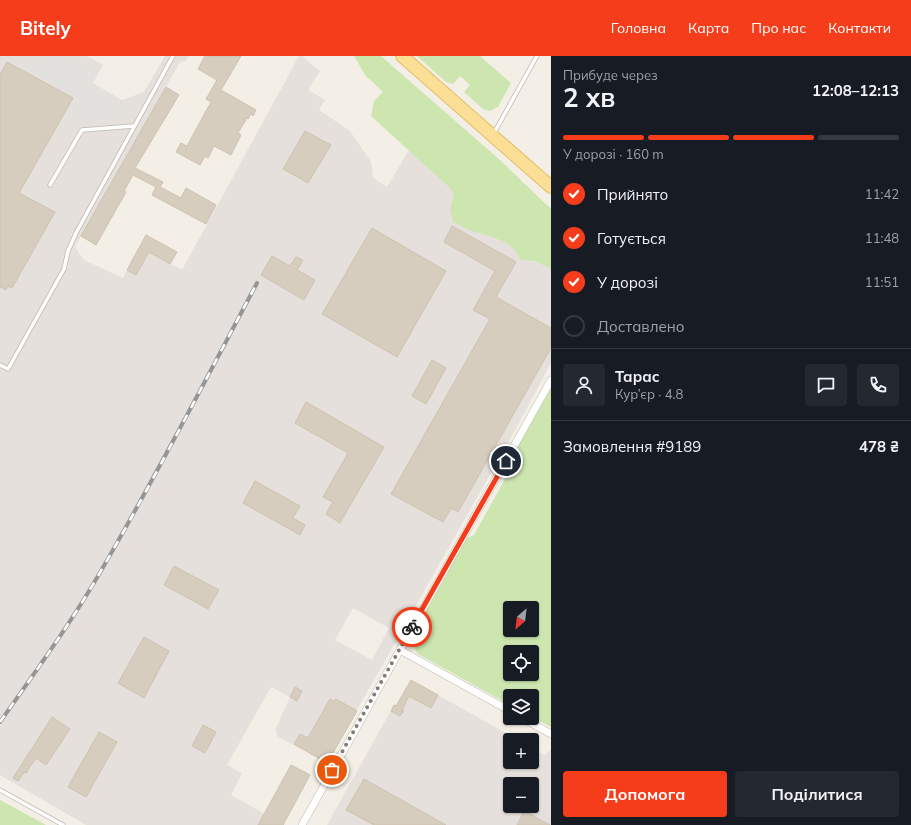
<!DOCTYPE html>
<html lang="uk">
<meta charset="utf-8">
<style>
:root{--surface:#171b24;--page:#242831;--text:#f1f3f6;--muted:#9ea1a6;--line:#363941;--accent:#f53d1b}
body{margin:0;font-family:Mulish,sans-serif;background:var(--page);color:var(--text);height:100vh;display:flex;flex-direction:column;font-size:15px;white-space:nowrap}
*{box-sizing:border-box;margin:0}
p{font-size:13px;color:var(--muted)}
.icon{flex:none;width:22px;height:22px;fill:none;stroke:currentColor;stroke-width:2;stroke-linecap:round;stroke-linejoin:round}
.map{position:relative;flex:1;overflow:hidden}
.sheet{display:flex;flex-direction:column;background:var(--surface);width:360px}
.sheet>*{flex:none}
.needle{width:26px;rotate:208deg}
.controls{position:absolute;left:503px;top:545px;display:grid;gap:8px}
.controls a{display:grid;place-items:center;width:36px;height:36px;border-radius:4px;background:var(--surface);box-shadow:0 1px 3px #0004;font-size:20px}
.pin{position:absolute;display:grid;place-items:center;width:34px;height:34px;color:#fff;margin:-17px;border:2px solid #fff;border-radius:50%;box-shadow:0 1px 4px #0007}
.courier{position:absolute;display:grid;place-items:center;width:40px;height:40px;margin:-20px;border:3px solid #f53d1b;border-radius:50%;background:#fff;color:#222;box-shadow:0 1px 5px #0007}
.summary em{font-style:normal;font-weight:700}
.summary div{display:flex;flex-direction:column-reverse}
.summary{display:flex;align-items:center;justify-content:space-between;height:68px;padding:0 12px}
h1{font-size:26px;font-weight:700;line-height:30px}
.bar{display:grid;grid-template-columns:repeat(4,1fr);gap:6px 4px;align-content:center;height:48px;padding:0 12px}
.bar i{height:5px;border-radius:3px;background:var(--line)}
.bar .on{background:var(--accent)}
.bar p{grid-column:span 4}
.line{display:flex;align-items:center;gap:10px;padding:0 12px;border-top:1px solid var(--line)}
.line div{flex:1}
.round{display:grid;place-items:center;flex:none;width:42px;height:42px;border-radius:4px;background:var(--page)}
ol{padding:0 12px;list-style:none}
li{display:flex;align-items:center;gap:12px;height:44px}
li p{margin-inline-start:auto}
li .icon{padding:4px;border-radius:50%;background:var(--accent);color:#fff;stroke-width:4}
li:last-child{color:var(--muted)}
li i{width:22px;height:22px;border:2px solid var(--line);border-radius:50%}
.button{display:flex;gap:8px;margin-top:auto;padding:8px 12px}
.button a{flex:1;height:46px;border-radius:4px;background:var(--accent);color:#fff;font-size:16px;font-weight:700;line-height:46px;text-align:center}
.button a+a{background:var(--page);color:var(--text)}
header{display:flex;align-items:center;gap:24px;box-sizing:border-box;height:56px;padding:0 20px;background:var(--accent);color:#fff}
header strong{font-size:19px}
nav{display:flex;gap:22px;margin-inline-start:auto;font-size:14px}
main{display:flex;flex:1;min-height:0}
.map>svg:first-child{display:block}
</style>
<header>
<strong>Bitely</strong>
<nav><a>Головна</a><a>Карта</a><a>Про нас</a><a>Контакти</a></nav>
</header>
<main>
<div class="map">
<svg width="551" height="769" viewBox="0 0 551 769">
<rect width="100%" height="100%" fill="#f3efe6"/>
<g fill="#e5e0db" fill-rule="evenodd">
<path d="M0 0H87L103 9 93 27 122 44 144 36 165 0H189L186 5 180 6 75 191 84 204 123 222 127 214 136 219 149 196 182 214 299 0H302L320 15 308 34 325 44 319 54 350 75 371 106 373 122 387 131 413 87 551 207V307L514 376 327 707 277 680 276 672 290 641 271 631 227 709 242 717 231 739 285 769H86L0 719ZM353 552 389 572 372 604 335 584Z"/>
<path d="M411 624 518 684H510V706H532V692L544 699 551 694V769H327L394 649 396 650ZM510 728H532V750H510Z"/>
</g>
<g fill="#cde6af" fill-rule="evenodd">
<polygon points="354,0 381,0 500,104 551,153 551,213 535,205 521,204 514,193 505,186 490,180 472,175 453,166 450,153 454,138 450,132 371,60 374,45 383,36 365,19"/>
<polygon points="417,0 480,0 511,27 498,51 490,55 483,53 464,36 470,29 460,20 453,28 446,26"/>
<path d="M551 332V671L532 661V640H510V649L418 598C410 587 413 578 418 567L465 483 474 479 510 414 508 407ZM510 552H532V574H510ZM510 596H532V618H510Z"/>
<polygon points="0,744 46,769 0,769"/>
</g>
<polygon fill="#e3e1de" points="39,0 68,0 96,17 90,28 119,44 117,49 131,58 124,62 83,65 68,57 76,42 29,16"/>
<g fill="#d7cdbf" stroke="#cec2af">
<polygon points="205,0 241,0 221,34 256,54 253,60 251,58 248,63 247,62 238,77 241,79 231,99 214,90 208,102 205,100 200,109 176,96 181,87 187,90 211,46 206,43 217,24 198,13"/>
<polygon points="7,6 73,42 19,137 55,156 12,232 8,230 6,234 0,231 0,19"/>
<polygon points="166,31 179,39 135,112 163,126 160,131 181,142 186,132 216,149 206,168 152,139 156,131 133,119 124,135 126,136 96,189 81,180"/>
<polygon points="305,75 331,89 308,127 283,113"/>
<polygon points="452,170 516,206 496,241 551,272 551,292 458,456 451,452 443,466 391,438 490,263 473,254 495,215 444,186"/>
<polygon points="372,172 446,215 397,301 322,258"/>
<polygon points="146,179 177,196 170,208 149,196 136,219 127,214"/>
<polygon points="272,200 290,210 296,201 303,204 297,214 315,224 304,244 261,219"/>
<polygon points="432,304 446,312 426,348 412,340"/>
<polygon points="306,346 384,391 340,467 326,458 333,446 323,441 348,397 295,367"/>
<polygon points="255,425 300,450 293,462 305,469 300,479 243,447"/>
<polygon points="174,510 219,534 208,553 164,529"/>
<polygon points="144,581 169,595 144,642 118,627"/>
<polygon points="411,624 438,639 431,652 409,640 402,654 404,654 400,660 391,655 394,649 396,650"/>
<polygon points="295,631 302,635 297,645 290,641"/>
<polygon points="330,643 334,645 336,643 357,655 327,707 294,688 300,678 308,682"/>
<polygon points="52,661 70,673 46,709 36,702 26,717 24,716 18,725 13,722"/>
<polygon points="203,669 216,676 205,697 192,690"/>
<polygon points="99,676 117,686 86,741 68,731"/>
<polygon points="291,709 310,719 283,769 258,769"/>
<polygon points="364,723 446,769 374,769 346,754"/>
<polygon points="524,755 550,769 517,769"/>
</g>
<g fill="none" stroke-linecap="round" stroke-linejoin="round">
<g stroke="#c1b9ac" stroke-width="5">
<g id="lane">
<polyline points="494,77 537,0"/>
<polyline points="50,129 82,74 134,70"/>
<polyline points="0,309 8,313 64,213 68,195 76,177 173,0"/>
<polyline points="0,734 63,769"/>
</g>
</g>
<g stroke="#c1b9ac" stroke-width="8">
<g id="street">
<polyline points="400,594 510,655"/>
<polyline points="522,662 551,678"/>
<polyline points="302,769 551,324"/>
</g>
</g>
<g stroke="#e1bd66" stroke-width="14">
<polyline id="primary" points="402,0 551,131"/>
</g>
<use href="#lane" stroke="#fff" stroke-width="3.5"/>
<use href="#street" stroke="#fff" stroke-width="7"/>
<use href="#primary" stroke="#fcdf96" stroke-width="12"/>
<g stroke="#959595" stroke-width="4">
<path id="rail" d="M0 666C33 619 69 570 98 520 154 424 205 325 257 227"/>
</g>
<use href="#rail" stroke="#fff" stroke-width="2.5" stroke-dasharray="8" stroke-linecap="butt"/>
</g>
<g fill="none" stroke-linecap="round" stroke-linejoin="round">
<polyline stroke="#827d73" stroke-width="4" stroke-dasharray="0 7.2" points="332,714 412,571"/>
<polyline stroke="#f53d1b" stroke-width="5" points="412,571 506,405"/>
</g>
</svg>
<div class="controls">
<a><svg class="needle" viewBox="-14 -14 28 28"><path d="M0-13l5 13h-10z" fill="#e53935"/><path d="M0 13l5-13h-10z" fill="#9ea1a6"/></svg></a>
<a><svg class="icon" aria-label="locate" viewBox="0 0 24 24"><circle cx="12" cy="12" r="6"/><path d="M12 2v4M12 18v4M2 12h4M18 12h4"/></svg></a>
<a><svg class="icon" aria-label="layers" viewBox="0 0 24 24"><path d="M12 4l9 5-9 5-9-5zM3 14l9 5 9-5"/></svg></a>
<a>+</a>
<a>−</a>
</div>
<div class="pin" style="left:332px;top:714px;background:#ea580c"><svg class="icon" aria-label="bag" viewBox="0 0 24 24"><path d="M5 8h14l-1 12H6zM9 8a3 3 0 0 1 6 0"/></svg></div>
<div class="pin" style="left:506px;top:405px;background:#1f2937"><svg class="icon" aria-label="home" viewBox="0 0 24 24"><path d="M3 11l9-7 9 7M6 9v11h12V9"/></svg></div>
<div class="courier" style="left:412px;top:571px"><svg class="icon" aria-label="bike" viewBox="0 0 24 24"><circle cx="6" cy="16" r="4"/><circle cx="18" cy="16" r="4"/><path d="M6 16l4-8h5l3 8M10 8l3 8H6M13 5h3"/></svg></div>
</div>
<section class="sheet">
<div class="summary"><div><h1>2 хв</h1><p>Прибуде через</p></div><em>12:08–12:13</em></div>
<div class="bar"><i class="on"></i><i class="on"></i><i class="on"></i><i></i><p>У дорозі · 160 m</p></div>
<ol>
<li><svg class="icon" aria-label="check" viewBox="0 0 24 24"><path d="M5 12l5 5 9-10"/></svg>Прийнято<p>11:42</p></li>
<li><svg class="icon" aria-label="check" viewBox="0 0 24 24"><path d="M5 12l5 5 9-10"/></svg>Готується<p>11:48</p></li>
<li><svg class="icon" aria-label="check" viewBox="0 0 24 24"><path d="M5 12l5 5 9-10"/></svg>У дорозі<p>11:51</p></li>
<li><i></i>Доставлено</li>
</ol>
<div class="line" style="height:72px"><a class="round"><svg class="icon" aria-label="person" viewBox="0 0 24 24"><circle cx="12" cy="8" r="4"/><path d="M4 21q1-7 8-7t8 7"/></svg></a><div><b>Тарас</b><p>Кур’єр · 4.8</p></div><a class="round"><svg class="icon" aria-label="chat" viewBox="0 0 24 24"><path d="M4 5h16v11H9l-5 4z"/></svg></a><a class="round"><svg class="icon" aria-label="phone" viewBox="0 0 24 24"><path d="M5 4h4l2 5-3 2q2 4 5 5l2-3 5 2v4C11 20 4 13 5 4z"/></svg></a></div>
<div class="line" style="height:52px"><div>Замовлення #9189</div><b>478 ₴</b></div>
<div class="button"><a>Допомога</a><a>Поділитися</a></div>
</section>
</main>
